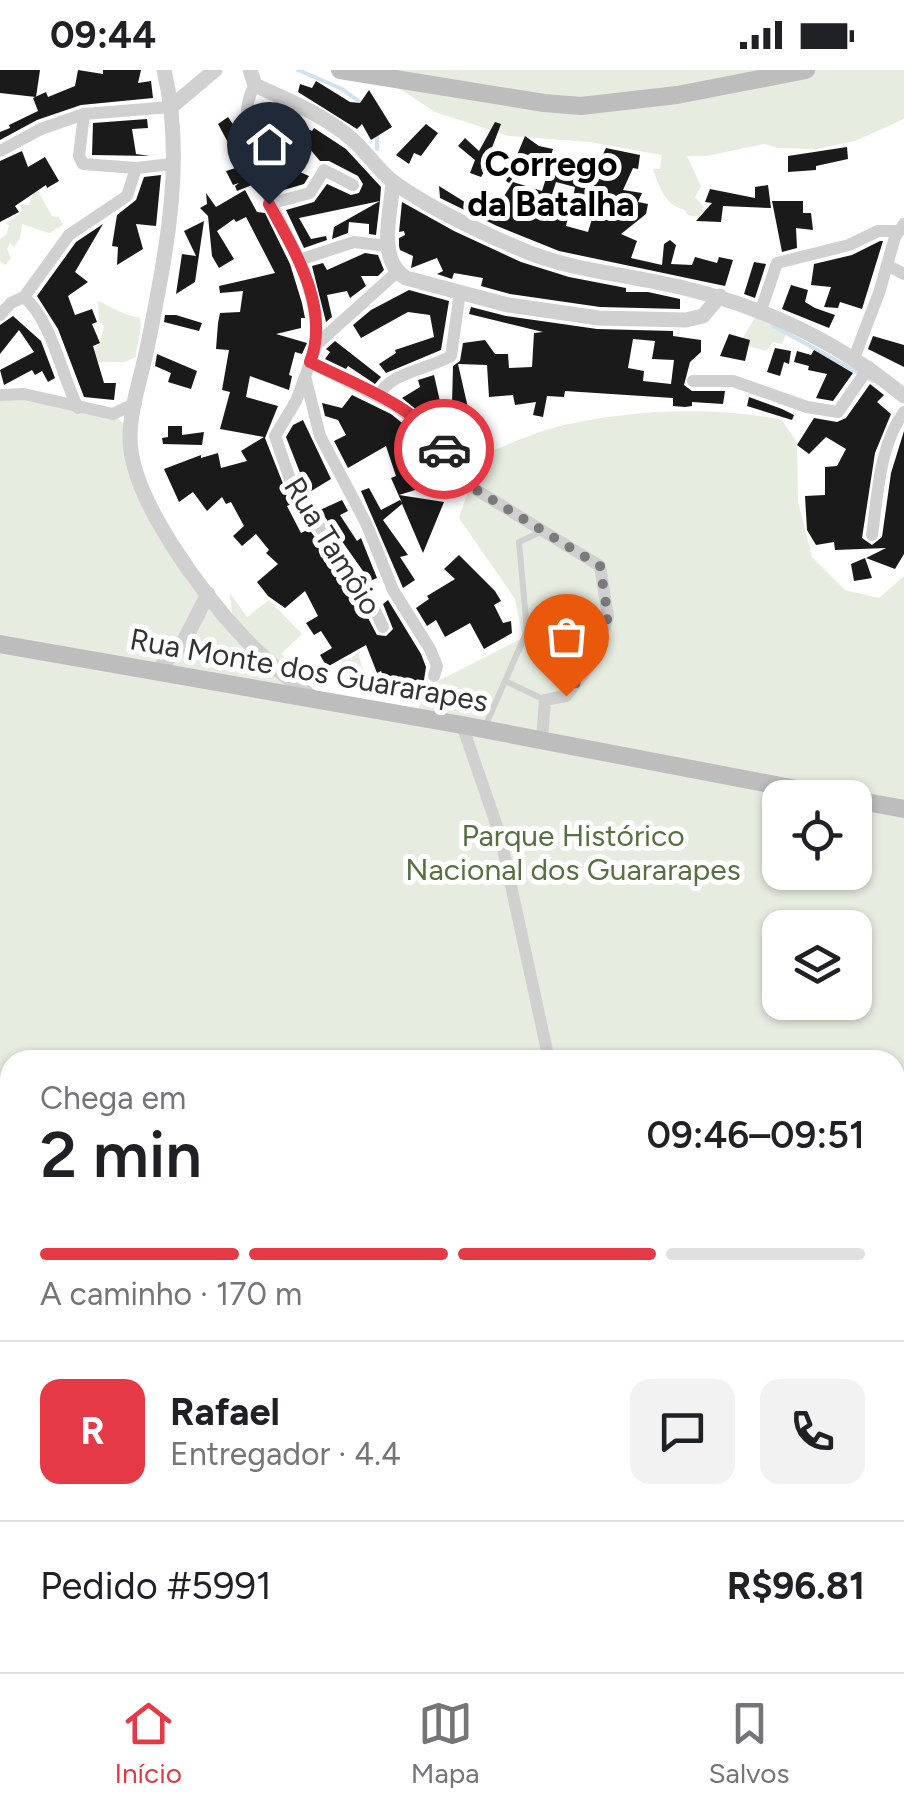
<!DOCTYPE html>
<html lang="pt">
<meta charset="utf-8">
<style>
:root{--surface:#fff;--page:#f2f2f2;--text:#202124;--muted:#757577;--line:#e0e0e0;--accent:#e63946}
body{margin:0;font-family:Figtree,sans-serif;background:var(--page);color:var(--text);height:100vh;display:flex;flex-direction:column;font-size:38px;white-space:nowrap}
*{box-sizing:border-box;margin:0}
p{font-size:32px;color:var(--muted)}
.icon{flex:none;width:55px;height:55px;fill:none;stroke:currentColor;stroke-width:2;stroke-linecap:round;stroke-linejoin:round}
.map{position:relative;flex:1;overflow:hidden}
.panel{position:absolute;left:0px;top:980px;width:905px;height:622px;display:flex;flex-direction:column;background:var(--surface);border-radius:30px 30px 0 0;box-shadow:0 2px 8px #0004}
.panel>*{flex:none}
.fabs{position:absolute;left:762px;top:710px;display:grid;gap:20px}
.fabs a{display:grid;place-items:center;width:110px;height:110px;border-radius:20px;background:var(--surface);box-shadow:0 2px 8px #0004;font-size:50px}
.pin{position:absolute;display:grid;place-items:center;width:85px;height:85px;color:#fff;margin:-102px -42px;border-radius:50% 50% 50% 0;rotate:-45deg;box-shadow:0 0 10px #0007}
.pin .icon{rotate:45deg}
.courier{position:absolute;display:grid;place-items:center;width:100px;height:100px;margin:-50px;border:8px solid #e63946;border-radius:50%;background:#fff;color:#222;box-shadow:0 2px 12px #0007}
.headline em{font-style:normal;font-weight:600}
.headline div{display:flex;flex-direction:column-reverse}
.headline{display:flex;align-items:center;justify-content:space-between;height:170px;padding:0 40px}
h1{font-size:65px;font-weight:600;line-height:75px}
.bar{display:grid;grid-template-columns:repeat(4,1fr);gap:15px 10px;align-content:center;height:120px;padding:0 40px}
.bar i{height:12px;border-radius:8px;background:var(--line)}
.bar .current{background:var(--accent)}
.bar p{grid-column:span 4}
.line{display:flex;align-items:center;gap:25px;padding:0 40px;border-top:2px solid var(--line)}
.line div{flex:1}
.round{display:grid;place-items:center;flex:none;width:105px;height:105px;border-radius:20px;background:var(--page)}
.status{display:flex;justify-content:space-between;align-items:center;height:70px;padding:0 50px;background:var(--surface);direction:ltr}
.status svg{height:28px;fill:currentColor}
.tabs{display:flex;justify-content:space-around;align-items:center;height:140px;border-top:2px solid var(--line);background:var(--surface);font-size:28px;color:var(--muted)}
.tabs a{display:grid;justify-items:center;gap:5px}
.tabs .current{color:var(--accent)}
.map>svg:first-child{display:block}
</style>
<div class="status"><b>09:44</b><svg viewBox="0 0 49 12"><path d="M0 12V9h3v3zM5 12V6h3v6zM10 12V3h3v9zM15 12V0h3v12zM26 1h20v11H26zM47 4h2v5h-2z"/></svg></div>
<div class="map">
<svg width="904" height="1602" viewBox="0 0 904 1602">
<rect width="100%" height="100%" fill="#fff"/>
<g fill="#e6ecdf" fill-rule="evenodd">
<path d="M387 0H904V49L855 71 817 79 778 78 764 74 707 86H687L701 116 695 127 704 137 699 147 688 145 685 140C665 135 659 117 653 99H660L662 85 590 72 509 66 435 42 388 11Z"/>
<polygon points="34,120 38,121 52,146 59,147 63,155 49,163 22,154 20,168 14,177 10,173 7,179 11,188 5,195 0,191 0,169 6,165 9,155 6,154 22,141 20,135 29,135"/>
<path d="M98 231C114 238 123 245 140 248 143 263 136 273 136 287L125 292H98L91 284 100 273 104 256 99 251Z"/>
<polygon points="757,244 788,260 782,274 773,272 766,281 748,276 750,270 743,268"/>
<path d="M19 325C40 329 102 337 117 348 140 365 135 376 143 401 161 457 196 499 232 544L230 523 247 547 269 530 302 564 281 584 314 608 283 602 315 630 415 646 428 616 523 568 515 529 459 448 480 386C503 377 528 365 552 358 621 340 712 335 782 350L797 373 798 431 812 487 845 520 879 528 904 506V1602H0V1437L10 1435V1592H895V990H10V1048L0 1045V330ZM780 728H855V802H780ZM780 858H855V932H780Z"/>
<polygon points="358,582 364,604 367,602 374,615 371,618 350,615 336,609 345,597 341,590 352,588"/>
</g>
<g fill="none" stroke-linecap="round" stroke-linejoin="round">
<g stroke="#cfe2ee" stroke-width="4">
<polyline points="298,0 342,19 364,35"/>
<polyline points="377,79 377,63"/>
<polyline points="772,255 873,311"/>
</g>
</g>
<g fill="#1a1a1a" fill-rule="evenodd">
<polygon points="0,0 40,0 36,27 0,23"/>
<polygon points="78,0 103,4 103,0 141,0 138,13 151,11 153,28 81,35 37,50 0,70 0,62 10,58 9,55 38,41 33,28 46,22 48,27 75,16"/>
<polygon points="316,11 350,32 360,33 369,20 392,57 371,70 362,54 357,59 298,22 300,14 312,18"/>
<polygon points="265,35 265,39 284,41 299,48 288,49 312,61 314,58 346,79 381,117 380,131 299,148 311,169 326,166 327,170 304,178 286,140 314,132 327,114 351,125 359,123 363,114 358,106 329,91 320,91 309,78 284,95 309,106 304,114 277,122 263,85 278,81 287,63 268,62 269,50 257,51 258,36"/>
<polygon points="228,47 237,60 240,73 231,78 218,54"/>
<polygon points="147,49 148,58 132,59 136,84 150,86 92,85 93,53"/>
<polygon points="495,52 501,54 490,83 494,85 491,91 495,94 489,101 486,99 481,107 470,103 475,90 458,76 465,68 479,81"/>
<polygon points="426,54 438,63 421,86 414,83 409,94 396,85"/>
<path d="M525 66 539 76 553 79 550 89 560 91 577 107 581 96 588 98 591 89 599 92 606 78 640 85 638 99 633 98 623 120 642 123 638 132 648 134 646 144 621 164 637 171 631 188 662 195 664 174 670 170 676 175 671 194 692 195 695 187 717 193 719 187 733 190 725 216 559 181 497 156 440 128 439 116 468 134 473 126 497 137 513 112 542 121 548 102 526 91 509 113 506 111ZM556 112 575 117 572 134 595 139 588 162 566 156 569 143 548 137Z"/>
<polygon points="847,77 848,89 816,96 816,100 788,102 788,86"/>
<polygon points="22,81 28,97 45,87 59,111 47,118 46,115 15,136 19,142 0,152 0,91"/>
<polygon points="245,95 252,115 237,121 235,116 239,113 233,115 226,101"/>
<polygon points="161,105 156,156 136,154 143,179 117,195 118,177 112,176 117,145 136,130 144,107"/>
<polygon points="768,115 771,138 723,136 721,152 696,151 712,133 705,132 710,119 755,128 755,117"/>
<polygon points="245,120 257,142 265,143 290,194 302,233 305,248 301,248 301,258 276,264 307,273 302,284 295,282 289,305 292,306 289,320 250,306 246,327 278,336 265,368 291,434 287,436 301,463 309,459 356,525 377,565 386,566 393,559 383,534 388,530 421,584 426,597 424,610 391,624 381,601 377,603 366,575 327,597 320,585 332,578 321,561 314,565 306,553 318,546 305,521 285,538 268,526 257,512 278,494 266,483 269,480 256,464 242,476 233,466 244,456 231,432 226,434 222,427 207,441 193,422 179,432 164,399 201,385 201,388 218,383 221,398 247,391 241,381 264,367 220,359 230,322 222,320 229,280 216,279 218,253 220,243 240,242 243,221 220,223 219,216 275,203 246,147 236,152 234,149 217,161 234,189 219,198 212,186 208,146 200,138 207,134 206,123 216,137"/>
<polygon points="380,131 376,165 369,164 369,154 349,152 348,163 332,169 334,157"/>
<polygon points="772,131 803,131 803,143 811,143 813,160 796,158 797,178 782,182"/>
<polygon points="402,132 454,161 521,192 569,207 626,218 626,222 648,222 680,229 680,239 600,237 510,224 481,216 483,208 454,203 452,209 437,204 443,201 437,188 411,198 413,186 400,180 399,176 399,168 405,165 404,161 399,162"/>
<polygon points="204,151 195,212 176,224 182,184 196,186 184,161"/>
<polygon points="103,154 75,202 88,212 68,226 75,245 92,239 97,252 92,254 100,273 93,276 104,313 116,313 114,330 84,327 58,259 37,226 76,172"/>
<polygon points="880,171 883,171 862,239 840,232 838,238 824,237 831,217 811,215 814,194 852,185"/>
<polygon points="365,183 378,185 384,200 378,206 361,206 366,216 350,228 347,221 327,225 332,247 326,252 312,196 323,193 327,200"/>
<polygon points="754,192 766,194 755,228 744,224"/>
<polygon points="791,215 808,220 805,232 815,238 835,245 829,258 782,239"/>
<polygon points="409,220 449,231 441,280 386,303 379,294 396,283 395,280 434,267 430,245 408,242 361,268 353,255 371,240"/>
<path d="M471 237 506 246 597 259 673 261V266L701 270V282L690 292 684 315 692 321H725L723 334 692 332V336L685 337 673 336V328L565 321 564 327 547 326 543 347 533 345 536 332 515 335 513 325 489 327 487 295 458 294 476 373 459 382 451 371 453 296 460 291 463 273 485 270 495 284H508L509 298 532 297 534 263 543 262 469 244ZM633 269 655 271 652 289 674 290 671 314 643 311 644 301 628 298Z"/>
<polygon points="165,245 176,245 202,253 199,261 164,252"/>
<polygon points="13,246 41,271 55,308 48,312 42,301 35,305 32,300 4,315 0,300 34,282 19,260 0,284 0,255"/>
<polygon points="729,264 750,270 745,291 720,286"/>
<polygon points="873,266 904,275 904,297 868,279"/>
<polygon points="335,271 381,307 375,314 348,296 346,299 325,289 330,282 326,279"/>
<polygon points="775,278 791,281 789,294 784,292 780,306 767,302"/>
<polygon points="814,280 853,303 833,331 816,328 827,304 808,300 809,296 794,292 797,281 811,285"/>
<polygon points="157,284 197,301 191,319 168,312 171,303 155,296"/>
<polygon points="434,305 447,362 445,363 402,328 420,317 418,310"/>
<polygon points="870,314 884,325 877,332 891,344 875,383 862,468 872,475 882,467 891,403 904,361 904,484 895,499 866,488 886,478 835,480 834,472 816,475 807,460 805,426 825,425 825,397 837,396 846,379 826,367 809,384 797,375 814,348 837,352 846,348"/>
<polygon points="352,325 391,344 426,372 431,398 443,395 451,409 399,425 444,432 423,483 402,434 383,450 408,485 400,487 415,510 403,518 361,421 369,418 381,440 400,430 402,433 391,408 396,406 386,376 348,398 334,371 346,365 338,350 325,346 322,333 342,338"/>
<polygon points="749,327 782,339 794,345 792,350 747,336"/>
<polygon points="303,350 331,409 308,423 286,367 293,355"/>
<polygon points="168,356 182,356 182,365 204,362 202,375 163,374 162,368 168,367"/>
<polygon points="342,430 348,441 340,445 357,471 361,468 377,508 370,511 320,440"/>
<polygon points="459,485 495,521 501,531 494,535 503,553 511,551 512,563 484,579 470,553 445,567 436,550 427,556 416,538 429,529 427,526 455,509 444,499"/>
<polygon points="865,488 872,508 854,511 851,494"/>
<polygon points="10,1272 10,1378 0,1379 0,1274"/>
</g>
<g fill="none" stroke-linecap="round" stroke-linejoin="round">
<g stroke="#d0d0d0" stroke-width="6">
<polyline points="505,611 543,629"/>
<polyline points="484,659 527,561 519,472 543,461"/>
<polyline points="0,1112 10,1105"/>
<polyline points="0,1259 10,1259"/>
<polyline points="0,1415 10,1414"/>
</g>
<g stroke="#d0d0d0" stroke-width="12">
<path d="M255 15C226 61 279 146 299 190 310 217 317 245 317 274"/>
<polyline points="84,44 79,86 83,94 136,98 172,94"/>
<polyline points="0,81 41,59 84,44 171,37"/>
<polyline points="269,134 310,123 324,100 353,115"/>
<polyline points="299,190 354,172 388,176"/>
<polyline points="887,195 904,204"/>
<polyline points="24,227 69,165 127,126 136,98"/>
<polyline points="761,240 777,193 849,175 878,161 899,161"/>
<path d="M0 245 11 233 24 227C52 251 61 304 78 338"/>
<polyline points="854,288 879,223 895,167 904,154"/>
<polyline points="310,292 396,336 437,368 470,416 600,496 608,547 590,595 566,626 545,630 542,670"/>
<polyline points="306,310 320,366 366,453 393,520 430,579 437,596 434,606"/>
<polyline points="693,311 733,311 807,337 838,342 869,297"/>
<polyline points="0,325 24,324 113,344 136,333"/>
<path d="M379 327C386 303 430 299 451 286L460 222"/>
<path d="M872 465C878 424 879 376 904 342"/>
<polyline points="383,557 365,520 294,421 275,366 296,331 317,274 397,202"/>
<polyline points="462,655 500,765 549,990"/>
<polyline points="895,1340 904,1345"/>
<polyline points="895,1500 904,1490"/>
<polyline points="467,1602 470,1592"/>
</g>
<g stroke="#d0d0d0" stroke-width="15">
<path d="M164 0C186 93 165 187 147 279 141 307 130 339 130 368 130 429 205 527 246 570 267 592 291 610 315 630"/>
<path d="M250 0 255 15C289 31 325 45 354 71 368 84 380 103 396 114 435 141 482 163 525 181 566 198 607 202 651 211 744 228 831 266 904 326"/>
<polyline points="171,37 215,0"/>
<path d="M393 113C391 141 376 190 406 208L508 235 599 248 686 250 703 246 720 226"/>
<polyline points="158,600 183,573 208,524"/>
</g>
<g stroke="#bdbdbd" stroke-width="18">
<polyline points="340,0 544,33 581,36 677,25 806,0"/>
<polyline points="0,574 462,655 843,728"/>
<polyline points="855,730 904,739"/>
</g>
</g>
<g fill="none" stroke-linecap="round" stroke-linejoin="round">
<polyline stroke="#7a7a7a" stroke-width="10" stroke-dasharray="0 18" points="444,379 470,416 600,496 608,547 590,594 566,626"/>
<path stroke="#e63946" stroke-width="12" d="M269 134C294 180 331 238 310 292 354 314 417 336 444 379"/>
</g>
<g text-anchor="middle" dominant-baseline="central" stroke-width="10" stroke-linejoin="round" paint-order="stroke">
<g font-size="30" fill="#333" stroke="#fff">
<text transform="translate(333 476) rotate(58)">Rua Tamôio</text>
<text transform="translate(309 600) rotate(10)">Rua Monte dos Guararapes</text>
</g>
<g font-size="30" fill="#56703f" stroke="#fff">
<text x="573" y="765">Parque Histórico<tspan x="573" dy="34">Nacional dos Guararapes</tspan></text>
</g>
<g font-size="35" font-weight="bold" fill="#000" stroke="#fff">
<text x="551" y="94">Corrego<tspan x="551" dy="40">da Batalha</tspan></text>
</g>
</g>
</svg>
<div class="fabs">
<a><svg class="icon" aria-label="locate" viewBox="0 0 24 24"><circle cx="12" cy="12" r="6"/><path d="M12 2v4M12 18v4M2 12h4M18 12h4"/></svg></a>
<a><svg class="icon" aria-label="layers" viewBox="0 0 24 24"><path d="M12 4l9 5-9 5-9-5zM3 14l9 5 9-5"/></svg></a>
</div>
<div class="pin" style="left:566px;top:626px;background:#ea580c"><svg class="icon" aria-label="bag" viewBox="0 0 24 24"><path d="M5 8h14l-1 12H6zM9 8a3 3 0 0 1 6 0"/></svg></div>
<div class="pin" style="left:269px;top:134px;background:#1f2937"><svg class="icon" aria-label="home" viewBox="0 0 24 24"><path d="M3 11l9-7 9 7M6 9v11h12V9"/></svg></div>
<div class="courier" style="left:444px;top:379px"><svg class="icon" aria-label="car" viewBox="0 0 24 24"><path d="M5 17H2v-5l4-1 3-4h7l3 4 3 1v5h-3M9 17h6M6 11h13"/><circle cx="7" cy="17" r="2"/><circle cx="17" cy="17" r="2"/></svg></div>
<section class="panel">
<div class="headline"><div><h1>2 min</h1><p>Chega em</p></div><em>09:46–09:51</em></div>
<div class="bar"><i class="current"></i><i class="current"></i><i class="current"></i><i></i><p>A caminho · 170 m</p></div>
<div class="line" style="height:180px"><b class="round" style="background:var(--accent);color:#fff">R</b><div><b>Rafael</b><p>Entregador · 4.4</p></div><a class="round"><svg class="icon" aria-label="chat" viewBox="0 0 24 24"><path d="M4 5h16v11H9l-5 4z"/></svg></a><a class="round"><svg class="icon" aria-label="phone" viewBox="0 0 24 24"><path d="M5 4h4l2 5-3 2q2 4 5 5l2-3 5 2v4C11 20 4 13 5 4z"/></svg></a></div>
<div class="line" style="height:130px"><div>Pedido #5991</div><b>R$96.81</b></div>
</section>
</div>
<nav class="tabs">
<a class="current"><svg class="icon" aria-label="home" viewBox="0 0 24 24"><path d="M3 11l9-7 9 7M6 9v11h12V9"/></svg>Início</a>
<a><svg class="icon" aria-label="map" viewBox="0 0 24 24"><path d="M3 6l6-2 6 2 6-2v14l-6 2-6-2-6 2zM9 4v14M15 6v14"/></svg>Mapa</a>
<a><svg class="icon" aria-label="saved" viewBox="0 0 24 24"><path d="M7 4h10v16l-5-4-5 4z"/></svg>Salvos</a>
</nav>
